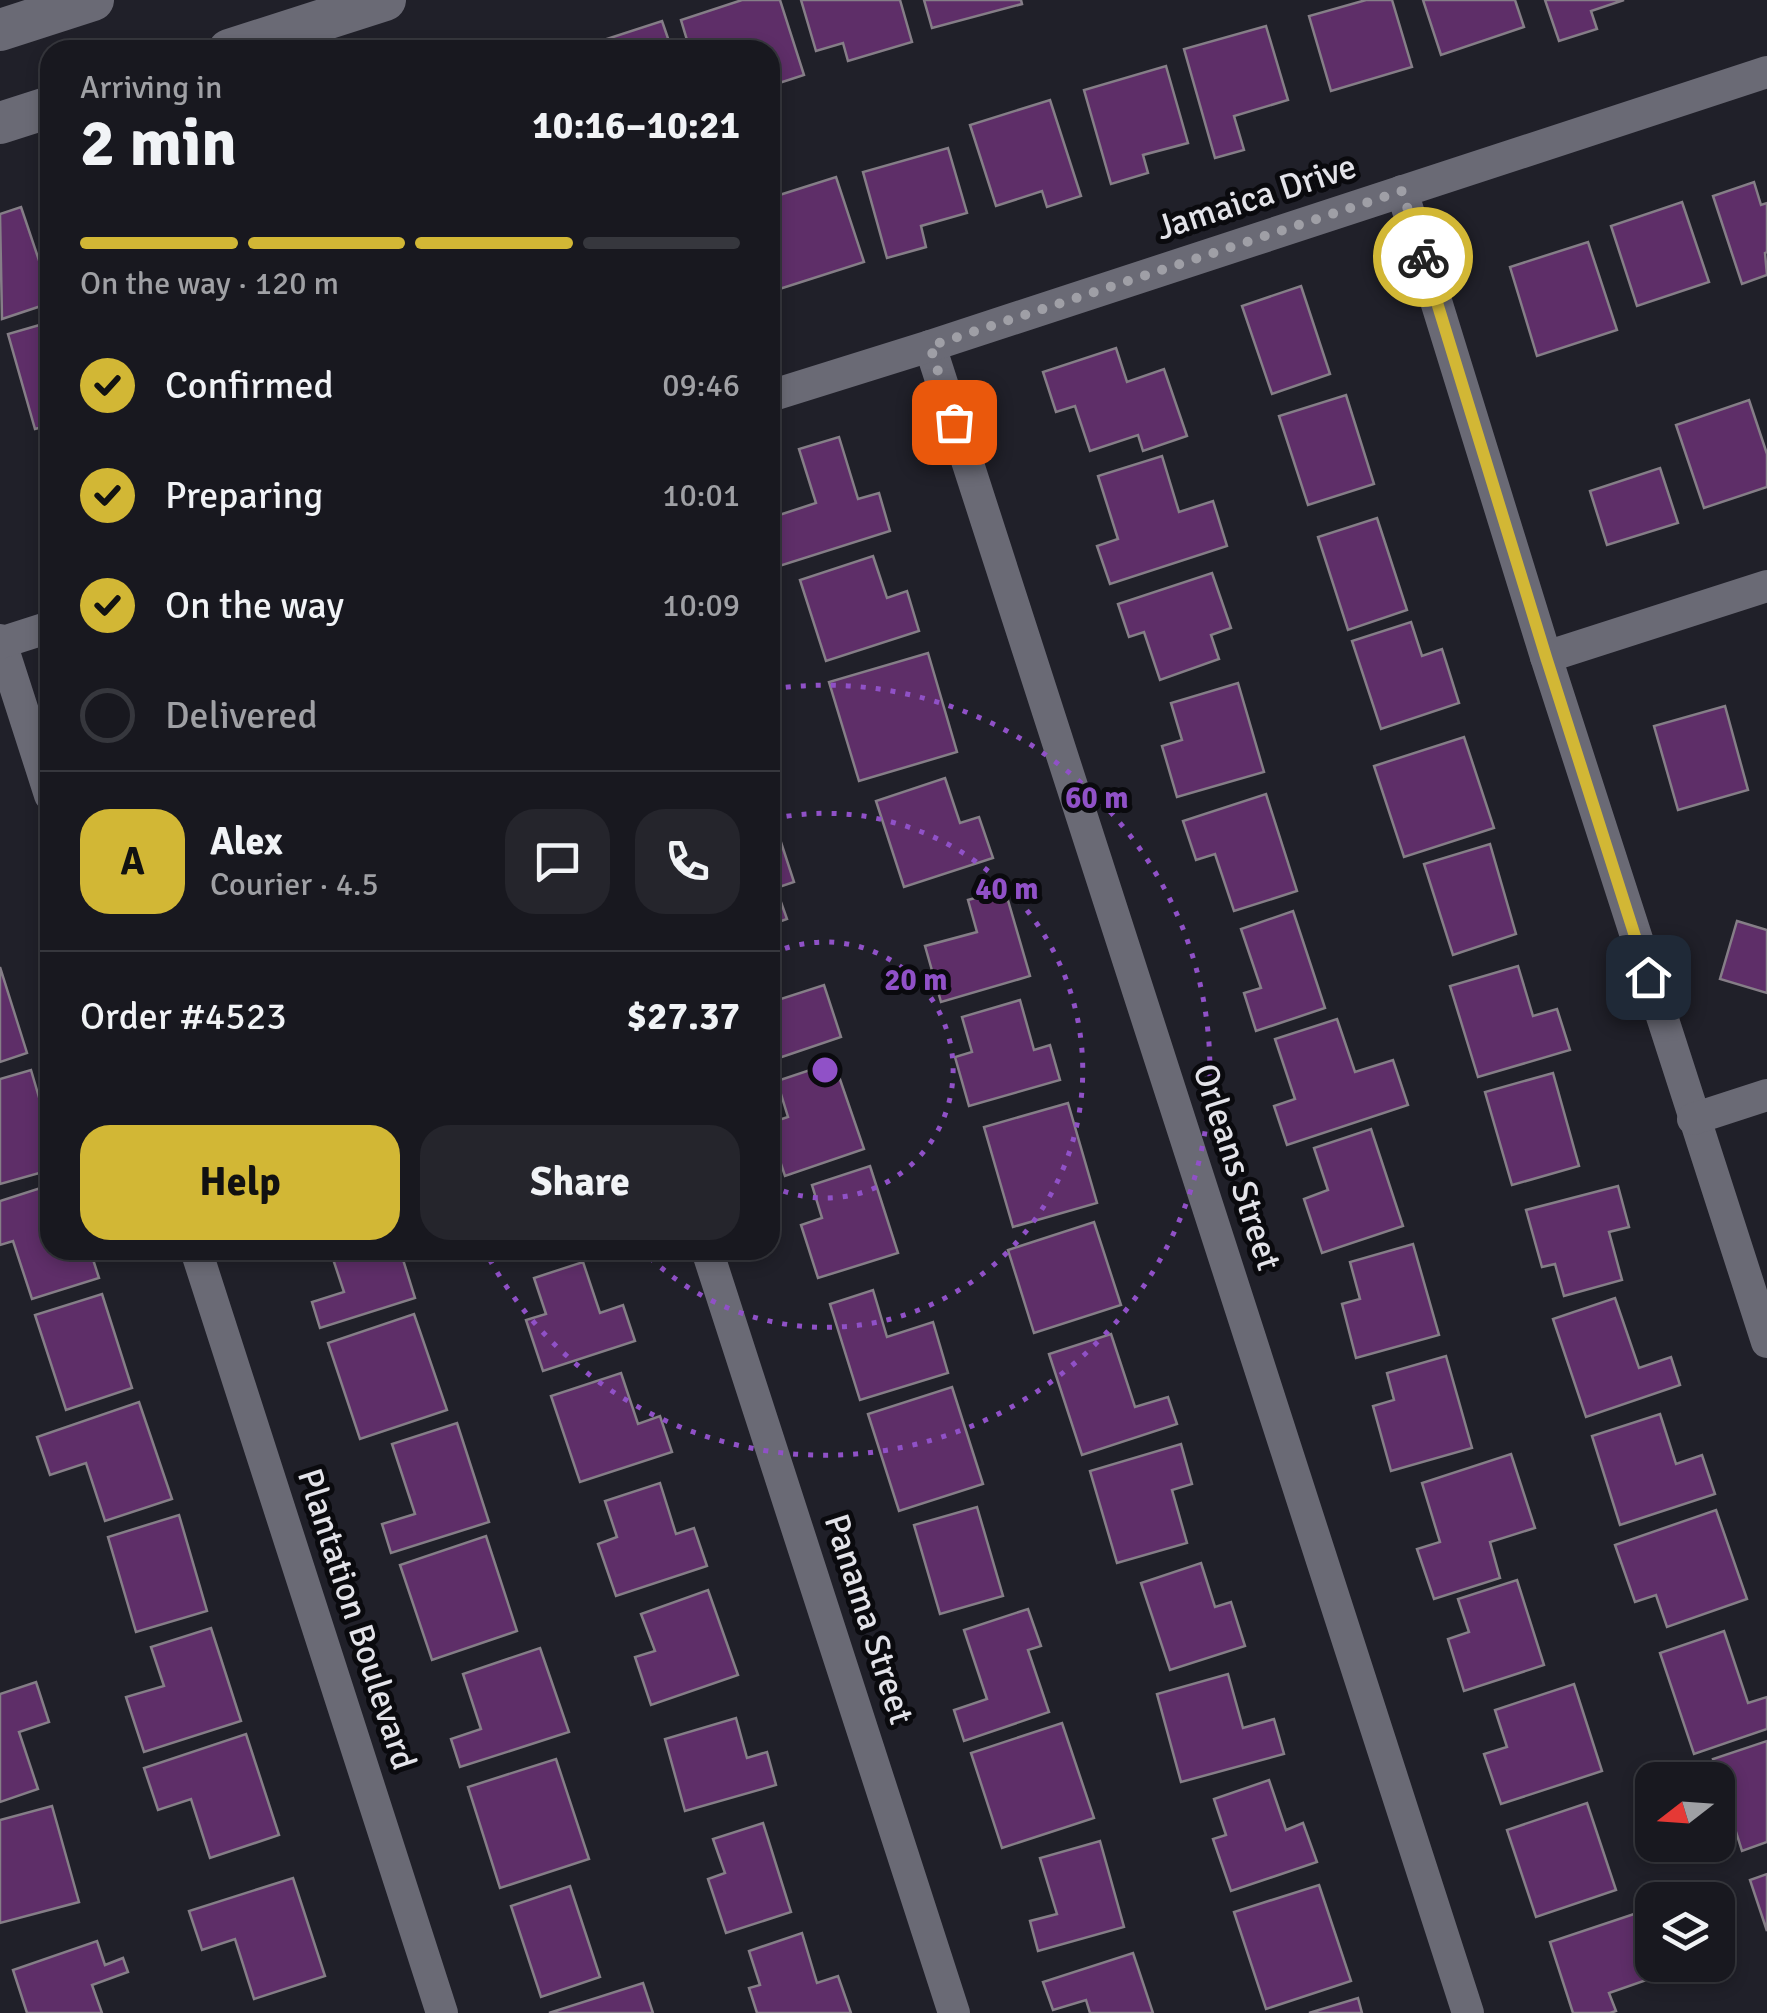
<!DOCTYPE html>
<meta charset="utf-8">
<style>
:root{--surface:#18181f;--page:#25252c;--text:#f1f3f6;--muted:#9fa0a4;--line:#36373d;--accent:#d2b735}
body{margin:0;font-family:Signika,sans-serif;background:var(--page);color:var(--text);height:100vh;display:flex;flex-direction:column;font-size:38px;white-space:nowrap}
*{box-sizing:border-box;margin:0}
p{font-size:32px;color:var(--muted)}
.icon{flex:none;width:55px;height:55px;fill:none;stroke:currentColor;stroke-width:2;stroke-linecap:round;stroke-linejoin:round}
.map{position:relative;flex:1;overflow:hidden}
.drawer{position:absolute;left:40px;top:40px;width:740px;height:1220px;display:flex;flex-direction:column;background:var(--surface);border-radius:30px;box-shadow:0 5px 15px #0003,0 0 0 2px var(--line)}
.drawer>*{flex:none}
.needle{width:65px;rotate:253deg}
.fabs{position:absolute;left:1635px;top:1762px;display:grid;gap:20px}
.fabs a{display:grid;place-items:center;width:100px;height:100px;border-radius:20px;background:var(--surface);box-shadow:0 5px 15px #0003,0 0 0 2px var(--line);font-size:50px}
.pin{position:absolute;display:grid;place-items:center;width:85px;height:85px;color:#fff;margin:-42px;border-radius:20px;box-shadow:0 5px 15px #0006}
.courier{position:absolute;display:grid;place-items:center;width:100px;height:100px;margin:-50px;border:8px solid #d2b735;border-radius:50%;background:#fff;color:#222;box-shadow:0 2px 12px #0007}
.head em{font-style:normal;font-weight:800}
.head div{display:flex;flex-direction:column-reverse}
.head{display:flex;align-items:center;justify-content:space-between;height:170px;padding:0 40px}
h1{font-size:65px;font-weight:800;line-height:75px}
.bar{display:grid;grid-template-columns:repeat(4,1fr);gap:15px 10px;align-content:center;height:120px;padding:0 40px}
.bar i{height:12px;border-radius:8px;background:var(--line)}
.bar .current{background:var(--accent)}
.bar p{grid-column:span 4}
.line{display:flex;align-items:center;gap:25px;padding:0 40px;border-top:2px solid var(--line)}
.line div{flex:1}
.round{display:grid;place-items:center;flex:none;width:105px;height:105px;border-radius:30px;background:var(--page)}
ol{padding:0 40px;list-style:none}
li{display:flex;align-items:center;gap:30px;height:110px}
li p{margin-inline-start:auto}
li .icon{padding:10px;border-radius:50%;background:var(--accent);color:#111;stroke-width:4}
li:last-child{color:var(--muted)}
li i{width:55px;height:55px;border:5px solid var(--line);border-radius:50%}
.cta{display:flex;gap:20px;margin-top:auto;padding:20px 40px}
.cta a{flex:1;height:115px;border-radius:30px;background:var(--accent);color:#111;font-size:40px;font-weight:800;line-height:115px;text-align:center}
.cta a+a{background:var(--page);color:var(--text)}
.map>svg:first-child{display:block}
</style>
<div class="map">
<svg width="1767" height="2013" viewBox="0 0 1767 2013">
<rect width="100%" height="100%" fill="#202029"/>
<g fill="#5e2e68" stroke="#857e87" stroke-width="2.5">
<polygon points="742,0 780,0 804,75 770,86 770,50 690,50 681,20"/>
<polygon points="801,0 900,0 912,42 848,61 843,43 816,51"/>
<polygon points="924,0 1021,0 1022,4 932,28"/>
<polygon points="1366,0 1392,0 1412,67 1331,91 1309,16"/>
<polygon points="1423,0 1515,0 1524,27 1441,55"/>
<polygon points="1545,0 1624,0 1591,11 1597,29 1559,41"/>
<polygon points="662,21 672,50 573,50"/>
<polygon points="1266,26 1288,100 1234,116 1244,150 1215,158 1184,49"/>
<polygon points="1166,66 1188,143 1143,155 1148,173 1111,184 1084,90"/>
<polygon points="1050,100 1081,196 1047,207 1042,191 996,206 970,125"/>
<polygon points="948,148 967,213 921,226 926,247 887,258 863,172"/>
<polygon points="836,177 864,262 770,292 770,198"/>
<polygon points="1754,182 1761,205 1767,203 1767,252 1765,253 1767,275 1742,284 1713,196"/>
<polygon points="1682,202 1709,282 1637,306 1611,226"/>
<polygon points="21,207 50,293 50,303 2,319 0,214"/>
<polygon points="1588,242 1617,330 1537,356 1510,267"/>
<polygon points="1301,286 1330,374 1272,394 1242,306"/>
<polygon points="50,322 50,425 35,429 8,334"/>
<polygon points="1116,348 1127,382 1164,369 1187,436 1143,451 1138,435 1090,451 1075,406 1056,412 1043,372"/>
<polygon points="1346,395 1374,484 1308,505 1279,416"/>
<polygon points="1749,400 1767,454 1767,487 1704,508 1676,425"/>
<polygon points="839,437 858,499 879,493 890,531 773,568 770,558 770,518 816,503 799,449"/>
<polygon points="1162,456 1179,512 1213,501 1227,546 1110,584 1097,546 1118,539 1098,476"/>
<polygon points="1660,468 1678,523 1607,545 1590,491"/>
<polygon points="1377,518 1407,610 1348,630 1318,537"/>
<polygon points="873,556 887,598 907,591 919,631 826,661 800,580"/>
<polygon points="1212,573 1231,628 1211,635 1219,659 1160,680 1144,632 1129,637 1118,604"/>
<polygon points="1411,622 1422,656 1442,649 1459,703 1381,729 1352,641"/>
<polygon points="928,653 957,752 859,781 829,682"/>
<polygon points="1238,683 1264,772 1177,797 1162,746 1182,740 1171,703"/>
<polygon points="1725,706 1748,790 1678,810 1654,726"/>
<polygon points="1464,737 1494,828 1404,857 1374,766"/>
<polygon points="945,778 960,823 979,817 993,858 904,887 876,801"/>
<polygon points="1266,794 1297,891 1234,911 1215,854 1196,860 1183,821"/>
<polygon points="777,830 794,882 776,888 787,919 770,925 770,832"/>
<polygon points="1490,844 1516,934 1453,955 1424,864"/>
<polygon points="1005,890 1030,976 941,1002 925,946 977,932 968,900"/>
<polygon points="1293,911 1325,1008 1256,1031 1244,993 1261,988 1241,929"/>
<polygon points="1737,921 1767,930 1767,993 1720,979"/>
<polygon points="1518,966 1533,1016 1557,1009 1570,1050 1478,1077 1450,986"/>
<polygon points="0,967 27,1053 0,1062"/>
<polygon points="770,975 778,1000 824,985 841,1037 770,1061"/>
<polygon points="1020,1000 1034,1050 1050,1045 1060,1080 969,1106 955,1057 972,1052 962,1017"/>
<polygon points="1337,1019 1355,1072 1393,1060 1408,1105 1287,1145 1274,1106 1295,1099 1275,1039"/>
<polygon points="834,1062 864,1149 785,1176 770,1131 770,1123 788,1117 777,1081"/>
<polygon points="31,1070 50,1135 50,1170 0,1184 0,1079"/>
<polygon points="1553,1073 1579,1166 1512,1185 1485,1092"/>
<polygon points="1068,1103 1097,1203 1013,1227 984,1127"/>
<polygon points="1371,1129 1403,1226 1322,1253 1304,1199 1328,1190 1314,1148"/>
<polygon points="870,1166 898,1253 818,1278 801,1225 822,1218 812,1185"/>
<polygon points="50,1185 50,1250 90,1250 99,1278 32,1299 13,1241 0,1245 0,1201"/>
<polygon points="1618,1186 1629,1227 1609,1232 1622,1280 1564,1296 1555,1264 1542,1267 1526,1210"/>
<polygon points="1094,1222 1121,1305 1034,1333 1008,1250"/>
<polygon points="1413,1244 1439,1335 1356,1358 1342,1304 1360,1299 1350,1262"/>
<polygon points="330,1250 400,1250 415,1298 320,1328 312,1302 344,1292"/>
<polygon points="583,1262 600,1313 623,1305 635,1341 543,1371 526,1320 546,1314 534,1278"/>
<polygon points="873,1290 887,1337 933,1322 948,1373 860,1400 830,1304"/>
<polygon points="102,1294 132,1388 66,1410 35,1315"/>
<polygon points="1615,1298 1639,1368 1671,1357 1680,1385 1586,1417 1553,1319"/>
<polygon points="414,1314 447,1410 360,1439 328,1343"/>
<polygon points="1111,1334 1135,1407 1168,1397 1177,1424 1082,1455 1049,1354"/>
<polygon points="1446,1356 1472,1448 1391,1471 1373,1406 1394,1400 1387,1373"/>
<polygon points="621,1373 638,1424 660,1416 672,1452 580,1482 551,1396"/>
<polygon points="952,1387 983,1484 899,1511 868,1414"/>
<polygon points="139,1402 172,1499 105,1521 86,1463 50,1475 37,1437"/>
<polygon points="1660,1414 1676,1464 1702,1455 1715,1494 1620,1525 1592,1436"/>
<polygon points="457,1423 489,1522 391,1553 382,1524 415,1514 392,1444"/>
<polygon points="1181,1444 1192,1484 1172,1490 1187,1543 1117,1563 1090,1471"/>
<polygon points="1511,1454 1535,1528 1490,1542 1500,1578 1434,1599 1417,1549 1440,1542 1422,1483"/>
<polygon points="660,1483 676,1534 694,1528 707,1566 616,1596 598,1544 617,1537 605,1501"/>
<polygon points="977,1507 1003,1596 940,1614 914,1525"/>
<polygon points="1716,1510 1747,1599 1667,1627 1656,1595 1635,1602 1615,1545"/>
<polygon points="179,1515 207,1611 136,1632 108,1537"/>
<polygon points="486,1536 517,1631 432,1660 400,1565"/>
<polygon points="1201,1563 1215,1607 1231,1602 1245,1646 1170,1670 1141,1583"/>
<polygon points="1517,1580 1544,1665 1464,1691 1448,1639 1469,1632 1458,1599"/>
<polygon points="708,1590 738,1675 651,1705 635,1657 655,1651 641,1614"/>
<polygon points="1028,1609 1041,1646 1028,1650 1049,1712 964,1741 954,1710 987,1699 964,1630"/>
<polygon points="211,1628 241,1721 144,1752 126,1697 164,1686 151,1647"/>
<polygon points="1724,1631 1748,1703 1767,1697 1767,1729 1694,1754 1660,1653"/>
<polygon points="540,1648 569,1732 460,1767 451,1739 481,1729 463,1674"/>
<polygon points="1228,1674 1243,1728 1274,1719 1284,1754 1181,1782 1157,1694"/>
<polygon points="36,1682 49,1722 19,1732 38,1789 0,1802 0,1694"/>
<polygon points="1574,1684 1602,1771 1501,1804 1484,1754 1507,1747 1495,1710"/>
<polygon points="736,1718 747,1758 767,1752 776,1785 685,1811 665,1739"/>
<polygon points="1062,1723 1094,1818 1002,1848 971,1753"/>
<polygon points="246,1734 279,1835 210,1858 191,1799 158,1810 144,1768"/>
<polygon points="1767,1741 1767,1842 1742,1851 1713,1759"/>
<polygon points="556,1759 589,1859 500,1888 468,1787"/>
<polygon points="1269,1780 1286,1830 1303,1823 1317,1862 1231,1891 1213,1839 1226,1835 1214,1799"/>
<polygon points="1587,1803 1616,1890 1536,1917 1507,1830"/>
<polygon points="52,1806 79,1902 0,1923 0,1820"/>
<polygon points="763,1823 791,1912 726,1933 708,1879 725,1873 713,1839"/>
<polygon points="1100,1841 1124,1927 1038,1951 1030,1921 1057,1914 1040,1858"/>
<polygon points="1767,1874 1767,1931 1750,1880"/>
<polygon points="293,1878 325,1976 254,1999 235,1939 202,1950 189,1911"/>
<polygon points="1319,1885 1351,1981 1266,2009 1234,1912"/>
<polygon points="570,1886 600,1977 541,1997 511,1906"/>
<polygon points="1652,1908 1652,1965 1677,1965 1678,1969 1609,1993 1616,2011 1610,2013 1573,2013 1550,1942"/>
<polygon points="802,1933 817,1983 838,1976 851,2013 757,2013 749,1988 760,1985 749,1951"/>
<polygon points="97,1941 105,1965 123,1958 128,1972 92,1985 102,2013 27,2013 13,1970"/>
<polygon points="1133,1953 1153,2013 1090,2013 1086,2000 1053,2010 1043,1982"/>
<polygon points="643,1983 653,2013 549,2013"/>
<polygon points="1358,1998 1362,2013 1309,2013"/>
</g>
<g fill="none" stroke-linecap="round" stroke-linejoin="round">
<g stroke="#6a6a75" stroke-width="32">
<polyline points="1402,191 1546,657 1767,1342"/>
<polyline points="930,346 1468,2013"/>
<polyline points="770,396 930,346 1767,72"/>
<polyline points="0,640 50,795"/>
<polyline points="0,643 50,627"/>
<polyline points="1546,657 1767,586"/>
<polyline points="1693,1119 1767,1095"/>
<polyline points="196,1250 442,2013"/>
<polyline points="707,1250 954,2013"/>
</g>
<g stroke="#6a6a75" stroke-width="42">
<polyline points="0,30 93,0"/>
<polyline points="229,50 385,0"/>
<polyline points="0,123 50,107"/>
</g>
</g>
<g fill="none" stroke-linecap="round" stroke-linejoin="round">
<polyline stroke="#9f9fa6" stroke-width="10" stroke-dasharray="0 18" points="954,422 930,346 1402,191 1423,257"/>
<polyline stroke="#d2b735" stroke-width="12" points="1423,257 1546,657 1648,977"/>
</g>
<g fill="none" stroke="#9051c7" stroke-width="5" stroke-dasharray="5 10">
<path d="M771 954A128 128 0 1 1 771 1186"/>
<path d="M772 819A257 257 0 1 1 642 1250"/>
<path d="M771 689A385 385 0 1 1 485 1251"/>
</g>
<g text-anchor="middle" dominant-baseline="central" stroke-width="10" stroke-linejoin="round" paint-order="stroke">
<g font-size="35" fill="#e3e3e9" stroke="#0a0a0e">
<text transform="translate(1256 197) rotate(-18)">Jamaica Drive</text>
<text transform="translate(1237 1167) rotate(72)">Orleans Street</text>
<text transform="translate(357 1619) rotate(72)">Plantation Boulevard</text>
<text transform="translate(869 1619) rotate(72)">Panama Street</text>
</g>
</g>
<circle cx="825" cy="1070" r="15" fill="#9051c7" stroke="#0a0a0e" stroke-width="5"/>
<g font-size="30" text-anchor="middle" font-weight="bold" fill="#9051c7" stroke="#0a0a0e" stroke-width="10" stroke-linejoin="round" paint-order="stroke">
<text x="1097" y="808">60 m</text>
<text x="1007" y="899">40 m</text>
<text x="916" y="990">20 m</text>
</g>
</svg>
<div class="fabs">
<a><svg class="needle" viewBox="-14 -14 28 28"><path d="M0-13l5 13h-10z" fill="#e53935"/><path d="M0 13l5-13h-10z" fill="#9fa0a4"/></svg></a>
<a><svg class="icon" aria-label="layers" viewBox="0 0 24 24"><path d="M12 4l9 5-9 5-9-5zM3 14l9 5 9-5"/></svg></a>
</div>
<div class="pin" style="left:954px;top:422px;background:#ea580c"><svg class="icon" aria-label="bag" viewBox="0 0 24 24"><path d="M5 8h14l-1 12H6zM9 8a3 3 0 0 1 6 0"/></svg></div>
<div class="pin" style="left:1648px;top:977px;background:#1f2937"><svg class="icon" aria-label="home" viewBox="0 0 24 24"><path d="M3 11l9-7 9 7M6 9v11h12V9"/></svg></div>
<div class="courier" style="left:1423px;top:257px"><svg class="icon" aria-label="bike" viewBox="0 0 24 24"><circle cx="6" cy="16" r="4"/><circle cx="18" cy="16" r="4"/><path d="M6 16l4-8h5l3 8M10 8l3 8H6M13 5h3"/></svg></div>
<section class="drawer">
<div class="head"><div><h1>2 min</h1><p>Arriving in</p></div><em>10:16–10:21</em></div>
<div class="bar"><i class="current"></i><i class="current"></i><i class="current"></i><i></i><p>On the way · 120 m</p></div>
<ol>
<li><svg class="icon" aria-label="check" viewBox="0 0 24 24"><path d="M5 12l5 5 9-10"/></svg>Confirmed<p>09:46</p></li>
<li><svg class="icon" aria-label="check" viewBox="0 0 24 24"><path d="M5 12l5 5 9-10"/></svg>Preparing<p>10:01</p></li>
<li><svg class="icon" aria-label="check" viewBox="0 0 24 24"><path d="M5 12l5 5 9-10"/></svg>On the way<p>10:09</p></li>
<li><i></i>Delivered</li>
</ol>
<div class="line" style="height:180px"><b class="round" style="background:var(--accent);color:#111">A</b><div><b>Alex</b><p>Courier · 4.5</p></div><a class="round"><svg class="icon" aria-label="chat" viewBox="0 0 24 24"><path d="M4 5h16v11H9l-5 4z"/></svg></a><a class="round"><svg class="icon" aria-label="phone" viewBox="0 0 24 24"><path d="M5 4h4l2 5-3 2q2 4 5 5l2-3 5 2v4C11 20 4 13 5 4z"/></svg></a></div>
<div class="line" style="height:130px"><div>Order #4523</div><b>$27.37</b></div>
<div class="cta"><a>Help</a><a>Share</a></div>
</section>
</div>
